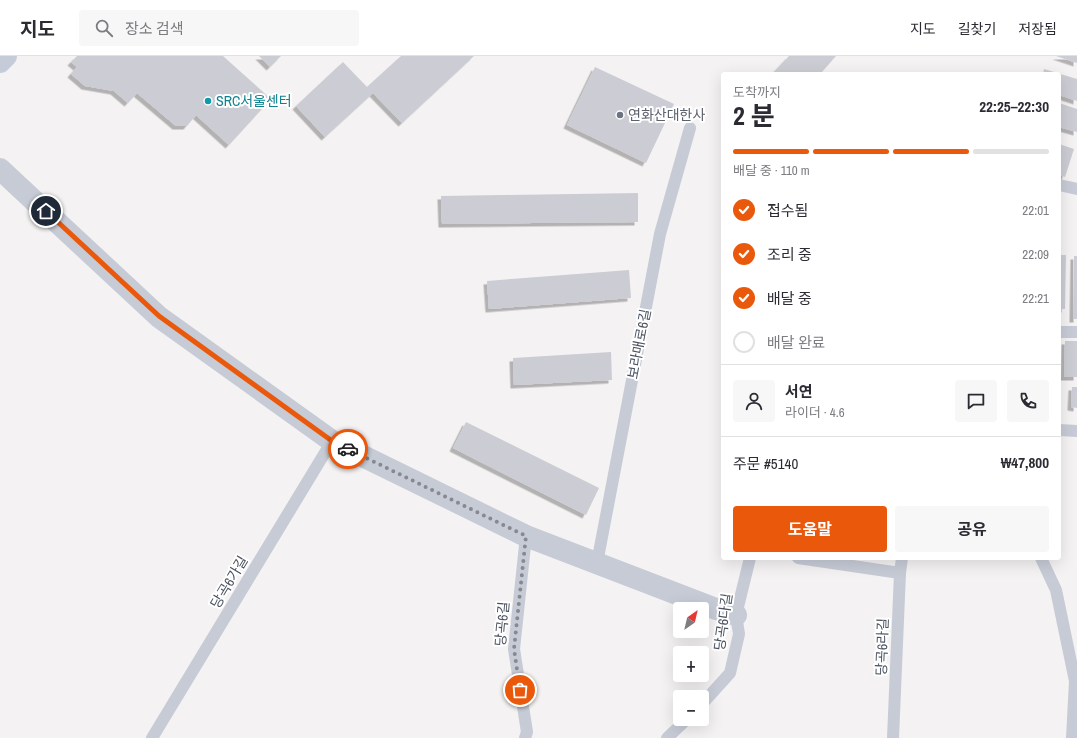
<!DOCTYPE html>
<html lang="ko">
<meta charset="utf-8">
<style>
:root{--surface:#fff;--page:#f7f7f7;--text:#2b2b33;--muted:#7c7c81;--line:#e1e1e2;--accent:#ea580c}
body{margin:0;font-family:"Archivo Narrow","Noto Sans KR",sans-serif;background:var(--page);color:var(--text);height:100vh;display:flex;flex-direction:column;font-size:15px;white-space:nowrap}
*{box-sizing:border-box;margin:0}
p{font-size:13px;color:var(--muted)}
.icon{flex:none;width:22px;height:22px;fill:none;stroke:currentColor;stroke-width:2;stroke-linecap:round;stroke-linejoin:round}
.map{position:relative;flex:1;overflow:hidden}
.panel{position:absolute;left:721px;top:16px;width:340px;height:488px;display:flex;flex-direction:column;background:var(--surface);border-radius:4px;box-shadow:0 4px 16px #0002}
.panel>*{flex:none}
.needle{width:26px;rotate:34deg}
.controls{position:absolute;left:673px;top:546px;display:grid;gap:8px}
.controls a{display:grid;place-items:center;width:36px;height:36px;border-radius:4px;background:var(--surface);box-shadow:0 4px 16px #0002;font-size:20px}
.pin{position:absolute;display:grid;place-items:center;width:34px;height:34px;color:#fff;margin:-17px;border:2px solid #fff;border-radius:50%;box-shadow:0 1px 4px #0007}
.courier{position:absolute;display:grid;place-items:center;width:40px;height:40px;margin:-20px;border:3px solid #ea580c;border-radius:50%;background:#fff;color:#222;box-shadow:0 1px 5px #0007}
.summary em{font-style:normal;font-weight:700}
.summary div{display:flex;flex-direction:column-reverse}
.summary{display:flex;align-items:center;justify-content:space-between;height:68px;padding:0 12px}
h1{font-size:26px;font-weight:700;line-height:30px}
.bar{display:grid;grid-template-columns:repeat(4,1fr);gap:6px 4px;align-content:center;height:48px;padding:0 12px}
.bar i{height:5px;border-radius:3px;background:var(--line)}
.bar .active{background:var(--accent)}
.bar p{grid-column:span 4}
.line{display:flex;align-items:center;gap:10px;padding:0 12px;border-top:1px solid var(--line)}
.line div{flex:1}
.round{display:grid;place-items:center;flex:none;width:42px;height:42px;border-radius:4px;background:var(--page)}
ol{padding:0 12px;list-style:none}
li{display:flex;align-items:center;gap:12px;height:44px}
li p{margin-inline-start:auto}
li .icon{padding:4px;border-radius:50%;background:var(--accent);color:#fff;stroke-width:4}
li:last-child{color:var(--muted)}
li i{width:22px;height:22px;border:2px solid var(--line);border-radius:50%}
.action{display:flex;gap:8px;margin-top:auto;padding:8px 12px}
.action a{flex:1;height:46px;border-radius:4px;background:var(--accent);color:#fff;font-size:16px;font-weight:700;line-height:46px;text-align:center}
.action a+a{background:var(--page);color:var(--text)}
header{display:flex;align-items:center;gap:24px;box-sizing:border-box;height:56px;padding:0 20px;background:var(--surface);border-bottom:1px solid var(--line)}
header strong{font-size:19px}
nav{display:flex;gap:22px;margin-inline-start:auto;font-size:14px}
.search{width:280px;height:36px;background:var(--page);display:flex;align-items:center;gap:10px;box-sizing:border-box;padding:0 14px;border-radius:4px;color:var(--muted);font-size:15px}
.map>svg:first-child{display:block}
</style>
<header>
<strong>지도</strong>
<div class="search"><svg class="icon" aria-label="search" viewBox="0 0 24 24"><circle cx="10" cy="10" r="6"/><path d="M15 15l6 6"/></svg>장소 검색</div>
<nav><a>지도</a><a>길찾기</a><a>저장됨</a></nav>
</header>
<div class="map">
<svg width="1077" height="682" viewBox="0 0 1077 682">
<defs>
<filter id="shadow"><feDropShadow dx="-3.5" dy="3.5" stdDeviation="0" flood-color="#0004"/></filter>
</defs>
<rect width="100%" height="100%" fill="#f4f2f2"/>
<g fill="#cccdd4" filter="url(#shadow)">
<polygon points="77,0 223,0 271,43 229,89 196,59 187,70 176,70 137,37 128,47 114,35 85,30 71,18 77,11 71,6"/>
<polygon points="259,0 281,0 270,11"/>
<polygon points="401,0 474,0 402,67 373,37 325,81 296,50 343,6 367,31"/>
<polygon points="789,0 836,0 820,18 772,18"/>
<polygon points="1056,0 1077,0 1077,7"/>
<polygon points="595,11 674,48 646,107 567,69"/>
<polygon points="1044,13 1077,23 1077,45 1059,39 1059,18 1043,18"/>
<polygon points="1059,47 1077,53 1077,76 1059,71"/>
<polygon points="1059,88 1074,93 1065,121 1059,119"/>
<polygon points="638,137 638,166 442,168 441,140"/>
<polygon points="1059,199 1066,199 1065,253 1059,253"/>
<polygon points="1074,200 1077,200 1077,263 1073,263"/>
<polygon points="629,214 631,242 489,253 487,225"/>
<polygon points="1065,285 1077,285 1077,321 1064,321"/>
<polygon points="611,296 612,324 514,329 513,302"/>
<polygon points="1072,331 1077,331 1077,352 1071,351"/>
<polygon points="466,366 599,432 586,459 453,392"/>
</g>
<g fill="none" stroke-linecap="round" stroke-linejoin="round">
<g stroke="#c6cbd6" stroke-width="12">
<polyline points="1059,129 1077,133"/>
<polyline points="1059,276 1077,276"/>
<polyline points="1059,374 1077,375"/>
<polyline points="798,502 900,517"/>
<polyline points="1041,502 1056,534 1075,625 1072,682"/>
<polyline points="597,507 660,178 690,72"/>
<polyline points="702,648 730,617 739,578 736,559 750,502"/>
<polyline points="152,682 332,385"/>
<polyline points="525,682 527,676 514,593 526,480"/>
<polyline points="667,682 687,663"/>
<polyline points="893,682 900,517 902,502"/>
</g>
<polyline stroke="#c6cbd6" stroke-width="22" points="0,113 159,261 332,385 526,480 716,553 736,559"/>
<polyline stroke="#c6cbda" stroke-width="22" points="0,6 6,0"/>
</g>
<g fill="none" stroke-linecap="round" stroke-linejoin="round">
<polyline stroke="#868992" stroke-width="4" stroke-dasharray="0 7.2" points="348,393 526,480 514,593 520,634"/>
<polyline stroke="#ea580c" stroke-width="5" points="46,155 159,260 332,385 348,393"/>
</g>
<circle fill="#0f9aa8" stroke="#fff" stroke-width="1.5" cx="208" cy="45" r="4"/>
<circle fill="#6b7280" stroke="#fff" stroke-width="1.5" cx="620" cy="59" r="4"/>
<g text-anchor="middle" dominant-baseline="central" stroke-width="4" stroke-linejoin="round" paint-order="stroke">
<g font-size="14" fill="#0d838f" stroke="#fff" text-anchor="start">
<text x="216" y="45">SRC서울센터</text>
</g>
<g font-size="14" fill="#5b616d" stroke="#fff" text-anchor="start">
<text x="628" y="59">연화산대한사</text>
</g>
<g font-size="14" fill="#4a515f" stroke="#fff">
<text transform="translate(639 288) rotate(-79)">보라매로6길</text>
<text transform="translate(229 526) rotate(-59)">당곡6가길</text>
<text transform="translate(723 566) rotate(-82)">당곡6다길</text>
<text transform="translate(502 568) rotate(-85)">당곡6길</text>
<text transform="translate(882 591) rotate(-88)">당곡6라길</text>
</g>
</g>
</svg>
<div class="controls">
<a><svg class="needle" viewBox="-14 -14 28 28"><path d="M0-13l5 13h-10z" fill="#e53935"/><path d="M0 13l5-13h-10z" fill="#7c7c81"/></svg></a>
<a>+</a>
<a>−</a>
</div>
<div class="pin" style="left:520px;top:634px;background:#ea580c"><svg class="icon" aria-label="bag" viewBox="0 0 24 24"><path d="M5 8h14l-1 12H6zM9 8a3 3 0 0 1 6 0"/></svg></div>
<div class="pin" style="left:46px;top:155px;background:#1f2937"><svg class="icon" aria-label="home" viewBox="0 0 24 24"><path d="M3 11l9-7 9 7M6 9v11h12V9"/></svg></div>
<div class="courier" style="left:348px;top:393px"><svg class="icon" aria-label="car" viewBox="0 0 24 24"><path d="M5 17H2v-5l4-1 3-4h7l3 4 3 1v5h-3M9 17h6M6 11h13"/><circle cx="7" cy="17" r="2"/><circle cx="17" cy="17" r="2"/></svg></div>
<section class="panel">
<div class="summary"><div><h1>2 분</h1><p>도착까지</p></div><em>22:25–22:30</em></div>
<div class="bar"><i class="active"></i><i class="active"></i><i class="active"></i><i></i><p>배달 중 · 110 m</p></div>
<ol>
<li><svg class="icon" aria-label="check" viewBox="0 0 24 24"><path d="M5 12l5 5 9-10"/></svg>접수됨<p>22:01</p></li>
<li><svg class="icon" aria-label="check" viewBox="0 0 24 24"><path d="M5 12l5 5 9-10"/></svg>조리 중<p>22:09</p></li>
<li><svg class="icon" aria-label="check" viewBox="0 0 24 24"><path d="M5 12l5 5 9-10"/></svg>배달 중<p>22:21</p></li>
<li><i></i>배달 완료</li>
</ol>
<div class="line" style="height:72px"><a class="round"><svg class="icon" aria-label="person" viewBox="0 0 24 24"><circle cx="12" cy="8" r="4"/><path d="M4 21q1-7 8-7t8 7"/></svg></a><div><b>서연</b><p>라이더 · 4.6</p></div><a class="round"><svg class="icon" aria-label="chat" viewBox="0 0 24 24"><path d="M4 5h16v11H9l-5 4z"/></svg></a><a class="round"><svg class="icon" aria-label="phone" viewBox="0 0 24 24"><path d="M5 4h4l2 5-3 2q2 4 5 5l2-3 5 2v4C11 20 4 13 5 4z"/></svg></a></div>
<div class="line" style="height:52px"><div>주문 #5140</div><b>₩47,800</b></div>
<div class="action"><a>도움말</a><a>공유</a></div>
</section>
</div>
